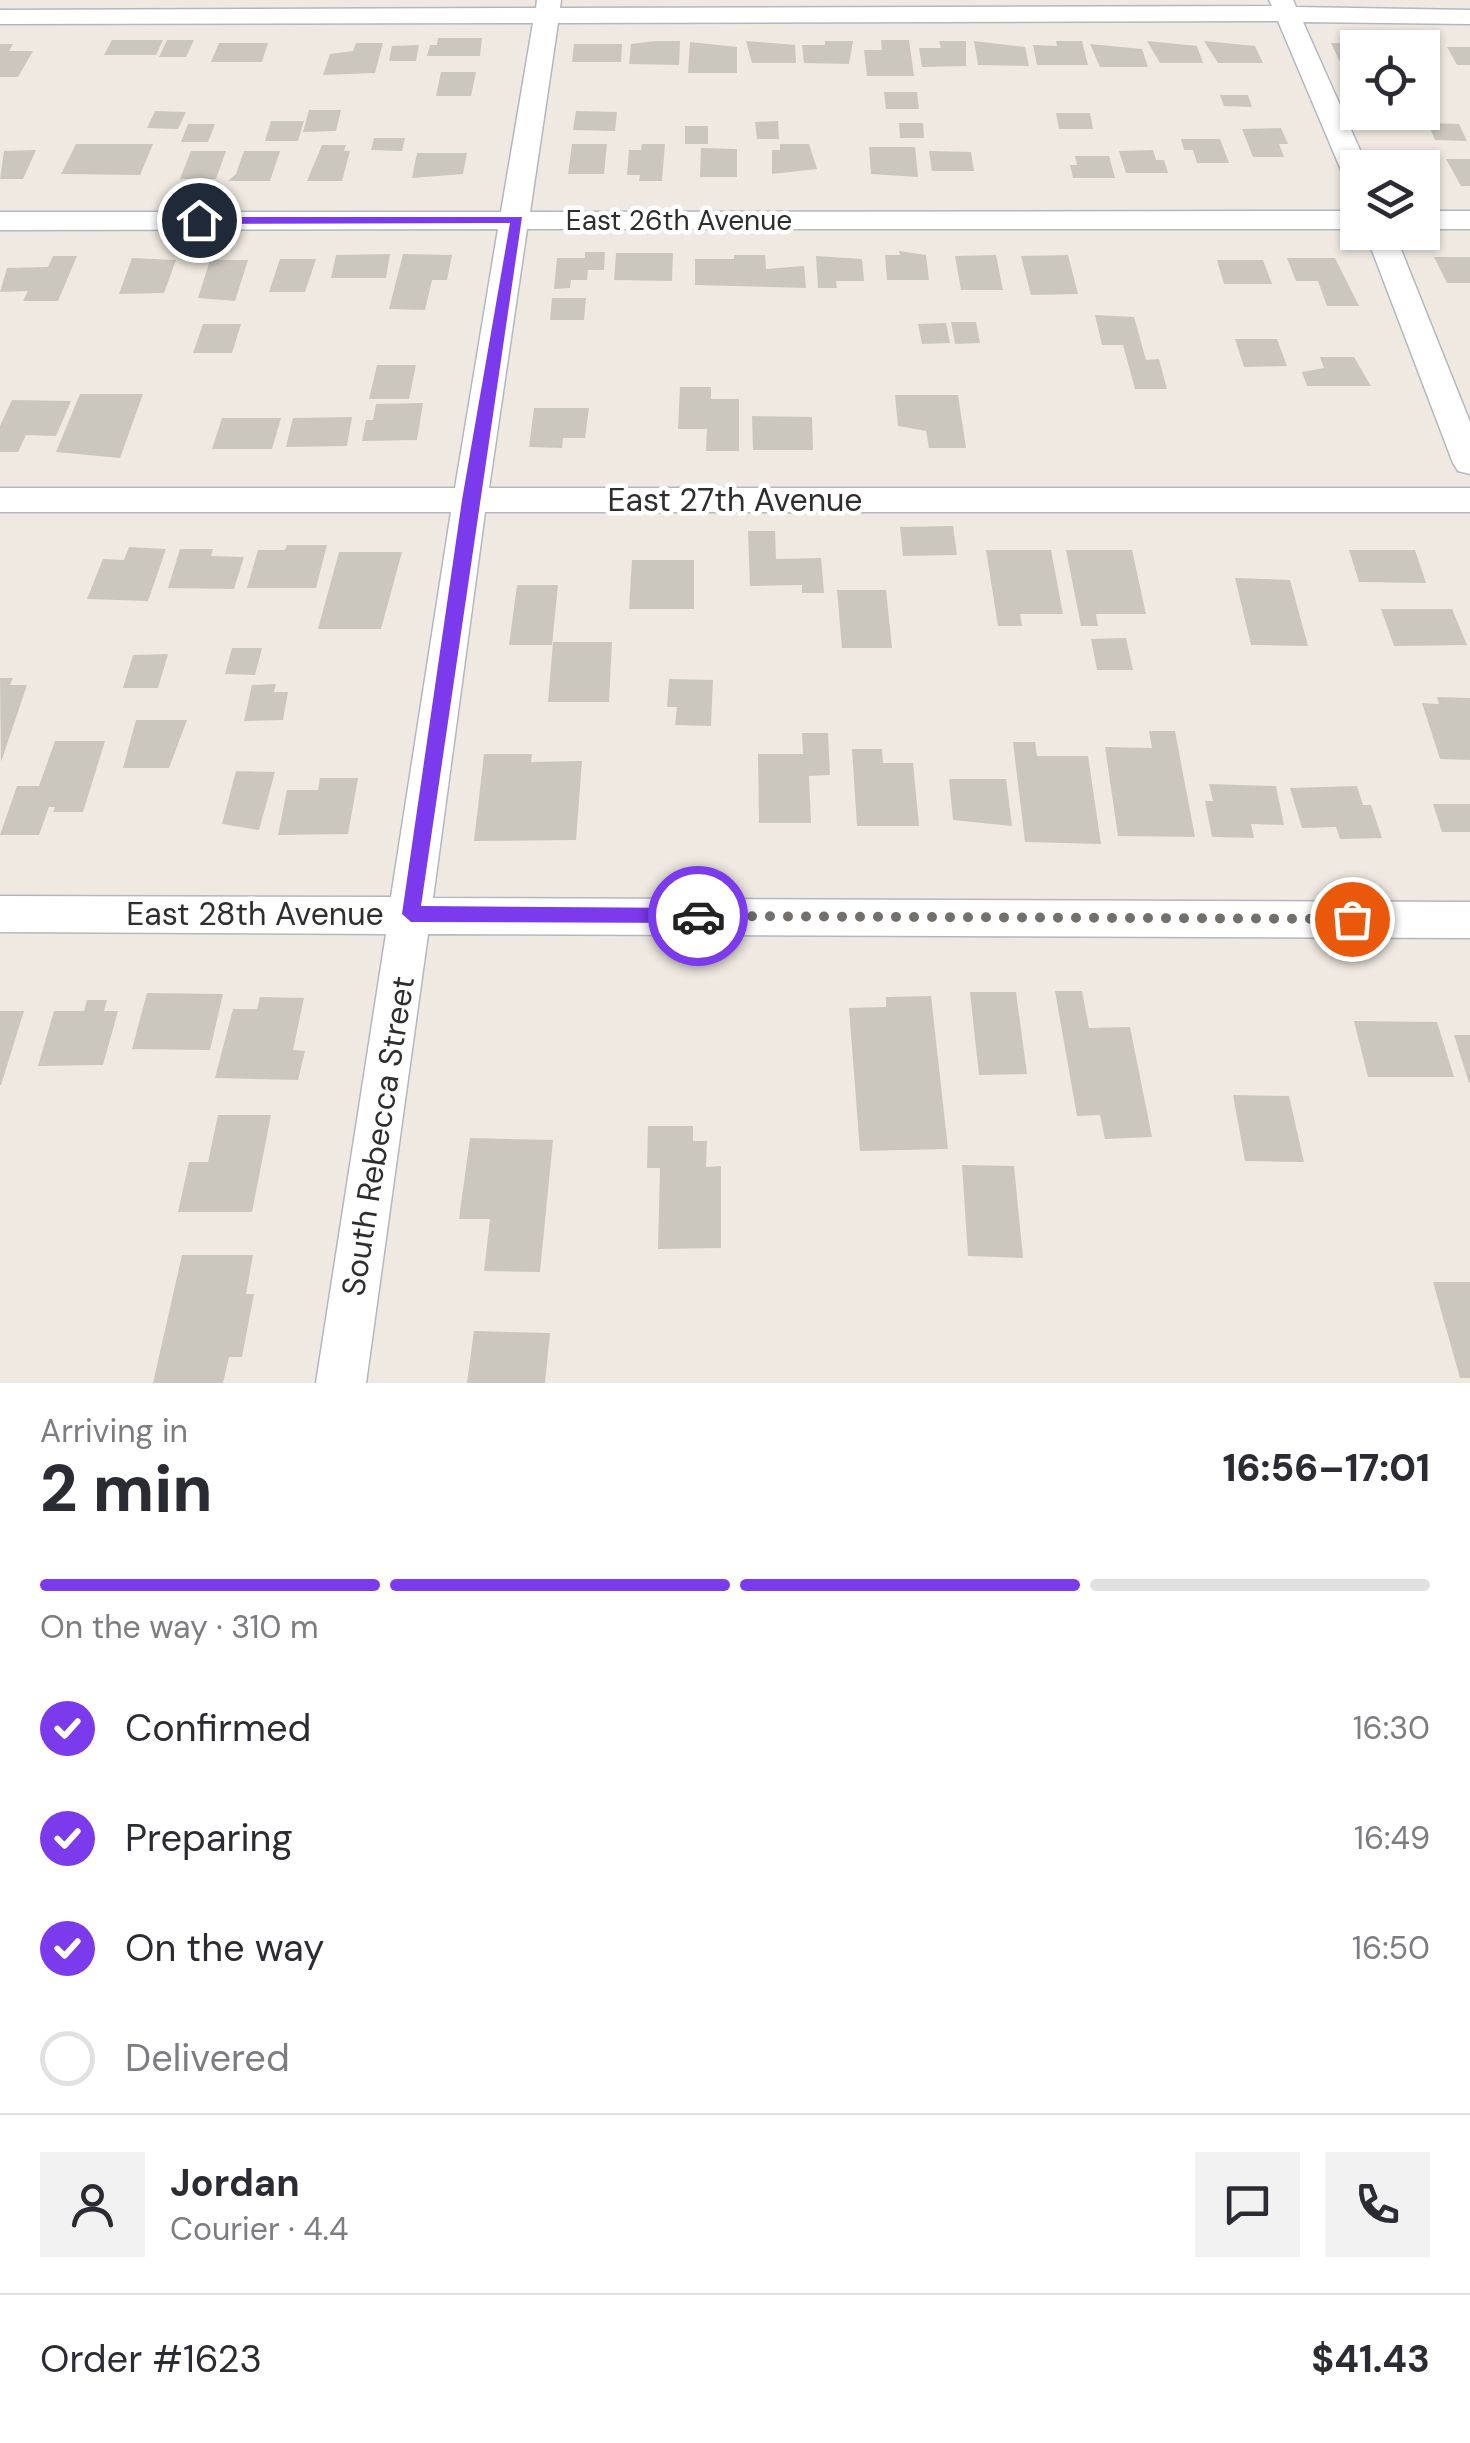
<!DOCTYPE html>
<meta charset="utf-8">
<style>
:root{--surface:#fff;--page:#f2f2f3;--text:#2b2b33;--muted:#7c7c81;--line:#e1e1e2;--accent:#7c3aed}
body{margin:0;font-family:"DM Sans",sans-serif;background:var(--page);color:var(--text);height:100vh;display:flex;flex-direction:column;font-size:38px;white-space:nowrap}
*{box-sizing:border-box;margin:0}
p{font-size:32px;color:var(--muted)}
.icon{flex:none;width:55px;height:55px;fill:none;stroke:currentColor;stroke-width:2;stroke-linecap:round;stroke-linejoin:round}
.map{position:relative;height:1383px;overflow:hidden}
.panel{display:flex;flex-direction:column;background:var(--surface);flex:1}
.panel>*{flex:none}
.buttons{position:absolute;left:1340px;top:30px;display:grid;gap:20px}
.buttons a{display:grid;place-items:center;width:100px;height:100px;border-radius:0px;background:var(--surface);box-shadow:0 2px 8px #0004;font-size:50px}
.pin{position:absolute;display:grid;place-items:center;width:85px;height:85px;color:#fff;margin:-42px;border:5px solid #fff;border-radius:50%;box-shadow:0 2px 10px #0007}
.courier{position:absolute;display:grid;place-items:center;width:100px;height:100px;margin:-50px;border:8px solid #7c3aed;border-radius:50%;background:#fff;color:#222;box-shadow:0 2px 12px #0007}
.headline em{font-style:normal;font-weight:800}
.headline div{display:flex;flex-direction:column-reverse}
.headline{display:flex;align-items:center;justify-content:space-between;height:170px;padding:0 40px}
h1{font-size:65px;font-weight:800;line-height:75px}
.bar{display:grid;grid-template-columns:repeat(4,1fr);gap:15px 10px;align-content:center;height:120px;padding:0 40px}
.bar i{height:12px;border-radius:8px;background:var(--line)}
.bar .on{background:var(--accent)}
.bar p{grid-column:span 4}
.line{display:flex;align-items:center;gap:25px;padding:0 40px;border-top:2px solid var(--line)}
.line div{flex:1}
.round{display:grid;place-items:center;flex:none;width:105px;height:105px;border-radius:0px;background:var(--page)}
ol{padding:0 40px;list-style:none}
li{display:flex;align-items:center;gap:30px;height:110px}
li p{margin-inline-start:auto}
li .icon{padding:10px;border-radius:50%;background:var(--accent);color:#fff;stroke-width:4}
li:last-child{color:var(--muted)}
li i{width:55px;height:55px;border:5px solid var(--line);border-radius:50%}
.map>svg:first-child{display:block}
</style>
<div class="map">
<svg width="1470" height="1383" viewBox="0 0 1470 1383">
<rect width="100%" height="100%" fill="#efe9e1"/>
<g fill="#cbc7bf">
<polygon points="438,38 482,38 480,56 427,56 430,45 437,45"/>
<polygon points="112,40 163,40 156,55 104,55"/>
<polygon points="167,40 194,40 186,57 159,57"/>
<polygon points="881,40 909,40 914,76 867,76 864,50 882,50"/>
<polygon points="656,41 680,41 679,65 629,64 631,44"/>
<polygon points="746,41 795,45 796,63 752,63"/>
<polygon points="825,41 853,41 849,64 804,63 802,45 825,45"/>
<polygon points="939,41 966,41 966,66 922,67 919,48 941,48"/>
<polygon points="974,41 1025,47 1029,66 978,65"/>
<polygon points="1056,41 1082,41 1088,65 1037,65 1033,45 1057,46"/>
<polygon points="1147,41 1197,46 1203,63 1160,63"/>
<polygon points="1204,41 1255,46 1263,63 1218,63"/>
<polygon points="690,42 737,47 737,73 688,73"/>
<polygon points="219,43 268,43 262,62 211,62"/>
<polygon points="356,43 383,43 375,73 323,75 330,54 353,51"/>
<polygon points="1331,43 1358,43 1358,62 1340,62"/>
<polygon points="0,44 13,44 9,51 33,51 18,77 0,77"/>
<polygon points="574,44 622,44 621,62 572,62"/>
<polygon points="1090,44 1142,49 1148,67 1100,67"/>
<polygon points="419,45 416,61 389,61 392,46"/>
<polygon points="1447,47 1470,47 1470,65 1457,65"/>
<polygon points="441,72 476,72 471,96 436,96"/>
<polygon points="884,92 917,92 919,109 886,109"/>
<polygon points="1220,95 1248,95 1252,107 1224,106"/>
<polygon points="309,110 341,110 336,131 303,132"/>
<polygon points="155,111 186,112 178,129 147,128"/>
<polygon points="576,111 617,112 615,131 573,130"/>
<polygon points="1404,112 1413,129 1380,130 1372,113"/>
<polygon points="1056,113 1090,113 1093,129 1059,129"/>
<polygon points="271,121 304,121 298,141 265,141"/>
<polygon points="778,121 779,139 757,139 755,122"/>
<polygon points="899,123 923,123 924,138 900,138"/>
<polygon points="1428,123 1459,124 1467,141 1435,140"/>
<polygon points="188,124 215,124 208,142 181,142"/>
<rect x="685" y="126" width="23" height="18"/>
<polygon points="1281,128 1288,144 1279,144 1284,157 1253,157 1242,129"/>
<polygon points="374,138 405,138 402,151 371,150"/>
<polygon points="1181,139 1220,139 1229,163 1197,163 1193,150 1184,150"/>
<polygon points="76,144 153,144 140,175 61,174"/>
<polygon points="572,144 607,144 604,174 568,174"/>
<polygon points="642,144 665,144 662,181 639,181 640,175 627,175 629,150 641,150"/>
<polygon points="780,144 809,144 817,169 772,174 772,150 780,150"/>
<polygon points="322,145 346,145 344,151 350,151 342,181 307,181"/>
<polygon points="869,147 915,147 918,177 871,174"/>
<polygon points="701,148 737,149 737,177 700,177"/>
<polygon points="36,150 23,179 0,179 4,151"/>
<polygon points="1153,150 1156,160 1164,160 1168,173 1126,173 1119,151"/>
<polygon points="1382,150 1420,150 1438,185 1422,185 1422,168 1391,168"/>
<polygon points="191,151 226,151 216,179 180,179"/>
<polygon points="244,151 280,151 270,181 228,181 236,174"/>
<polygon points="929,151 971,152 974,171 932,171"/>
<polygon points="417,153 467,153 463,174 412,178"/>
<polygon points="1075,156 1109,156 1115,178 1073,178 1070,165 1077,165"/>
<polygon points="1446,159 1470,159 1470,186 1461,186"/>
<polygon points="899,251 926,255 929,280 887,280 885,255 900,255"/>
<polygon points="585,252 605,252 604,270 588,270 587,280 571,280 570,288 554,289 557,258 585,258"/>
<polygon points="616,253 673,253 672,281 614,280"/>
<polygon points="390,254 386,278 331,278 336,255"/>
<polygon points="403,254 452,255 447,280 432,280 425,310 389,309"/>
<polygon points="734,255 765,255 766,269 804,266 806,288 695,285 695,259 734,259"/>
<polygon points="996,255 1003,290 961,290 955,256"/>
<polygon points="1068,255 1078,294 1031,295 1021,256"/>
<polygon points="53,256 77,256 58,301 23,301 28,291 0,292 7,268 48,267"/>
<polygon points="816,256 862,259 864,281 836,281 837,288 818,288"/>
<polygon points="1434,257 1470,257 1470,283 1447,283"/>
<polygon points="132,258 176,260 164,293 119,294"/>
<polygon points="1287,258 1335,258 1359,306 1327,306 1318,281 1296,281"/>
<polygon points="280,259 316,259 305,292 269,292"/>
<polygon points="210,260 248,260 235,301 198,298"/>
<polygon points="1217,260 1263,260 1272,284 1224,284"/>
<polygon points="552,298 586,298 584,320 550,320"/>
<polygon points="1095,315 1134,317 1146,360 1159,359 1167,389 1135,389 1123,345 1102,345"/>
<polygon points="951,322 976,322 980,343 955,344"/>
<polygon points="946,323 950,343 922,344 918,324"/>
<polygon points="203,324 241,324 232,353 193,353"/>
<polygon points="1235,339 1277,339 1287,366 1244,367"/>
<polygon points="1320,357 1354,357 1371,386 1307,386 1302,372 1324,368"/>
<polygon points="377,365 416,365 409,399 369,399"/>
<polygon points="680,387 711,387 711,399 739,399 739,451 706,451 707,429 678,429"/>
<polygon points="80,394 143,394 120,458 56,452"/>
<polygon points="895,395 958,395 966,448 929,448 926,431 898,426"/>
<polygon points="12,400 71,401 56,436 26,435 18,452 0,452 0,426"/>
<polygon points="423,403 417,440 362,441 366,420 373,420 376,404"/>
<polygon points="534,408 589,408 585,438 563,438 562,448 529,447"/>
<polygon points="752,416 812,417 813,450 753,450"/>
<polygon points="352,417 347,446 286,447 293,418"/>
<polygon points="222,418 281,418 272,449 212,449"/>
<polygon points="953,526 957,555 903,556 900,527"/>
<polygon points="748,531 775,531 776,559 821,558 824,593 802,593 802,585 750,586"/>
<polygon points="287,545 327,545 316,588 247,588 258,550 285,550"/>
<polygon points="129,547 166,549 148,601 87,599 103,559 124,560"/>
<polygon points="180,549 213,549 211,556 244,557 234,589 168,588"/>
<polygon points="986,550 1051,550 1063,614 1020,614 1022,626 998,626"/>
<polygon points="1066,550 1132,550 1146,614 1096,614 1098,626 1081,626"/>
<polygon points="1349,550 1415,550 1426,583 1359,582"/>
<polygon points="339,552 402,552 381,629 318,629"/>
<polygon points="632,560 694,560 694,609 629,609"/>
<polygon points="1235,578 1290,580 1308,646 1251,645"/>
<polygon points="517,585 558,585 552,645 509,645"/>
<polygon points="837,590 886,590 892,648 842,648"/>
<polygon points="1381,609 1452,609 1467,645 1394,646"/>
<polygon points="1126,638 1133,670 1097,670 1091,639"/>
<polygon points="553,642 612,642 609,702 548,702"/>
<polygon points="232,648 262,648 255,675 225,674"/>
<polygon points="168,654 158,688 123,688 133,655"/>
<polygon points="0,678 13,678 10,685 27,685 1,762"/>
<polygon points="669,679 713,680 711,726 675,725 677,707 667,707"/>
<polygon points="276,684 274,692 288,692 283,720 244,721 252,685"/>
<polygon points="1437,697 1470,698 1470,760 1440,759 1422,703 1439,704"/>
<polygon points="136,720 187,720 169,768 123,768"/>
<polygon points="1149,731 1175,731 1195,837 1118,836 1105,747 1152,748"/>
<polygon points="802,733 828,733 830,775 809,776 811,823 759,823 758,754 803,754"/>
<polygon points="55,741 105,741 83,812 53,812 55,807 49,807 39,835 0,835 17,786 39,786"/>
<polygon points="1013,742 1035,742 1037,756 1088,756 1101,844 1025,842"/>
<polygon points="852,749 882,749 883,763 913,763 919,826 857,826"/>
<polygon points="484,754 532,754 531,762 582,761 576,840 474,841"/>
<polygon points="236,771 275,772 259,830 222,824"/>
<polygon points="320,778 358,778 348,834 278,835 287,790 318,790"/>
<polygon points="949,779 1006,779 1012,826 953,820"/>
<polygon points="1209,784 1276,786 1284,825 1251,824 1254,838 1212,837 1205,801 1213,801"/>
<polygon points="1357,786 1363,805 1371,805 1382,838 1340,839 1336,827 1302,828 1290,788"/>
<polygon points="1433,804 1470,804 1470,832 1442,832"/>
<polygon points="1055,991 1082,991 1089,1028 1130,1027 1152,1137 1105,1139 1100,1115 1077,1116"/>
<polygon points="970,992 1016,992 1027,1074 979,1075"/>
<polygon points="147,993 223,994 210,1050 132,1049"/>
<polygon points="931,996 948,1149 860,1151 849,1008 886,1007 886,997"/>
<polygon points="260,997 304,998 293,1050 305,1051 298,1080 215,1078 233,1009 257,1009"/>
<polygon points="87,1000 107,1000 104,1011 118,1011 103,1065 38,1066 54,1011 84,1011"/>
<polygon points="0,1011 24,1011 1,1085 0,1085"/>
<polygon points="1354,1021 1437,1022 1454,1077 1368,1077"/>
<polygon points="1454,1035 1470,1035 1470,1082 1469,1083"/>
<polygon points="1233,1095 1289,1096 1304,1162 1245,1161"/>
<polygon points="218,1115 271,1115 252,1212 178,1212 189,1162 208,1162"/>
<polygon points="648,1126 693,1126 693,1141 707,1141 706,1167 721,1166 721,1248 658,1249 660,1168 647,1168"/>
<polygon points="470,1138 553,1140 540,1272 484,1271 490,1219 459,1219"/>
<polygon points="962,1165 1014,1166 1023,1258 968,1256"/>
<polygon points="182,1255 253,1255 246,1294 254,1294 242,1357 229,1357 223,1383 153,1383"/>
<polygon points="1433,1282 1470,1282 1470,1378 1460,1378"/>
<polygon points="474,1331 550,1333 545,1383 467,1383"/>
</g>
<g fill="none" stroke-linecap="round" stroke-linejoin="round">
<g stroke="#b4b7c1" stroke-width="3">
<g id="minor">
<polygon points="537,0 561,0 560,8 1272,6 1269,0 1293,0 1296,7 1470,10 1470,24 1303,22 1368,168 1358,168 1358,185 1344,177 1278,21 558,23 530,212 1358,211 1358,229 527,229 489,488 1470,488 1470,512 485,512 433,898 1470,902 1470,938 428,934 366,1383 316,1383 386,934 0,932 0,896 391,897 451,512 0,512 0,488 455,488 498,229 0,230 0,212 501,212 533,23 0,24 0,10 536,8"/>
<rect x="1422" y="211" width="48" height="18"/>
<polygon points="1365,232 1394,232 1470,422 1470,474 1458,471 1453,463"/>
</g>
</g>
<use href="#minor" fill="#fff" fill-rule="evenodd"/>
</g>
<polygon fill="#7c3aed" points="522,217 421,906 698,908 707,916 698,923 411,922 402,914 462,500 510,223 199,224 193,220 199,217"/>
<g fill="none" stroke-linecap="round" stroke-linejoin="round">
<polyline stroke="#726f6d" stroke-width="10" stroke-dasharray="0 18" points="698,916 1352,919"/>
</g>
<g text-anchor="middle" dominant-baseline="central" stroke-width="9" stroke-linejoin="round" paint-order="stroke">
<g font-size="28" fill="#2e2e2e" stroke="#fff">
<text x="679" y="220">East 26th Avenue</text>
</g>
<g font-size="32" fill="#2e2e2e" stroke="#fff">
<text x="735" y="500">East 27th Avenue</text>
<text x="255" y="914">East 28th Avenue</text>
<text transform="translate(378 1136) rotate(-81)">South Rebecca Street</text>
</g>
</g>
</svg>
<div class="buttons">
<a><svg class="icon" aria-label="locate" viewBox="0 0 24 24"><circle cx="12" cy="12" r="6"/><path d="M12 2v4M12 18v4M2 12h4M18 12h4"/></svg></a>
<a><svg class="icon" aria-label="layers" viewBox="0 0 24 24"><path d="M12 4l9 5-9 5-9-5zM3 14l9 5 9-5"/></svg></a>
</div>
<div class="pin" style="left:1352px;top:919px;background:#ea580c"><svg class="icon" aria-label="bag" viewBox="0 0 24 24"><path d="M5 8h14l-1 12H6zM9 8a3 3 0 0 1 6 0"/></svg></div>
<div class="pin" style="left:199px;top:220px;background:#1f2937"><svg class="icon" aria-label="home" viewBox="0 0 24 24"><path d="M3 11l9-7 9 7M6 9v11h12V9"/></svg></div>
<div class="courier" style="left:698px;top:916px"><svg class="icon" aria-label="car" viewBox="0 0 24 24"><path d="M5 17H2v-5l4-1 3-4h7l3 4 3 1v5h-3M9 17h6M6 11h13"/><circle cx="7" cy="17" r="2"/><circle cx="17" cy="17" r="2"/></svg></div>
</div>
<section class="panel">
<div class="headline"><div><h1>2 min</h1><p>Arriving in</p></div><em>16:56–17:01</em></div>
<div class="bar"><i class="on"></i><i class="on"></i><i class="on"></i><i></i><p>On the way · 310 m</p></div>
<ol>
<li><svg class="icon" aria-label="check" viewBox="0 0 24 24"><path d="M5 12l5 5 9-10"/></svg>Confirmed<p>16:30</p></li>
<li><svg class="icon" aria-label="check" viewBox="0 0 24 24"><path d="M5 12l5 5 9-10"/></svg>Preparing<p>16:49</p></li>
<li><svg class="icon" aria-label="check" viewBox="0 0 24 24"><path d="M5 12l5 5 9-10"/></svg>On the way<p>16:50</p></li>
<li><i></i>Delivered</li>
</ol>
<div class="line" style="height:180px"><a class="round"><svg class="icon" aria-label="person" viewBox="0 0 24 24"><circle cx="12" cy="8" r="4"/><path d="M4 21q1-7 8-7t8 7"/></svg></a><div><b>Jordan</b><p>Courier · 4.4</p></div><a class="round"><svg class="icon" aria-label="chat" viewBox="0 0 24 24"><path d="M4 5h16v11H9l-5 4z"/></svg></a><a class="round"><svg class="icon" aria-label="phone" viewBox="0 0 24 24"><path d="M5 4h4l2 5-3 2q2 4 5 5l2-3 5 2v4C11 20 4 13 5 4z"/></svg></a></div>
<div class="line" style="height:130px"><div>Order #1623</div><b>$41.43</b></div>
</section>
